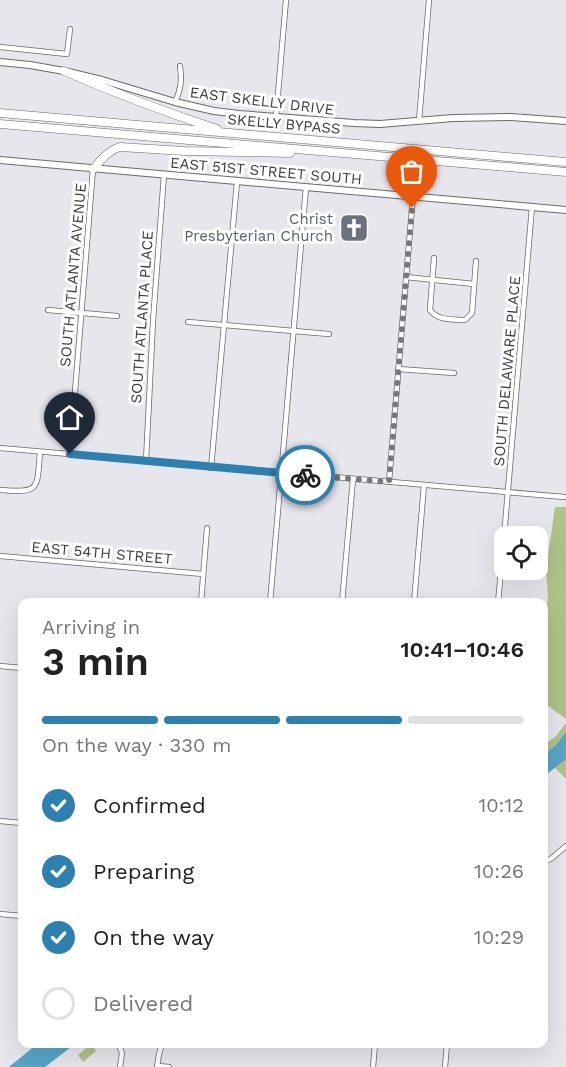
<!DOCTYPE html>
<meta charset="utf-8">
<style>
:root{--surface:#fff;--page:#f2f2f2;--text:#222;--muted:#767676;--line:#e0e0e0;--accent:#2d81b1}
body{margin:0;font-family:"Work Sans",sans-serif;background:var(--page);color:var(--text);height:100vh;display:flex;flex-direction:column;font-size:22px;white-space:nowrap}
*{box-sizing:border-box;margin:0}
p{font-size:20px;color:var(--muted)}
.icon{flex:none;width:33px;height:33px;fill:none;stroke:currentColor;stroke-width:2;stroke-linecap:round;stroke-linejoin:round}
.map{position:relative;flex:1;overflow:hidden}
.panel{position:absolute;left:18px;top:598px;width:530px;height:450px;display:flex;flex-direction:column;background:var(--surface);border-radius:12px;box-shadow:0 6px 24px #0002}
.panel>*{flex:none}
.fabs{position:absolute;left:494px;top:526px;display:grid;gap:12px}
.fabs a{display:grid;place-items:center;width:54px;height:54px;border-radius:12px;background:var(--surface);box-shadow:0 6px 24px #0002;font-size:30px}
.pin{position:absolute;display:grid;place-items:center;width:51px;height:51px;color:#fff;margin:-62px -26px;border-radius:50% 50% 50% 0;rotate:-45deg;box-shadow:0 0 6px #0007}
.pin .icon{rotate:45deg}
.courier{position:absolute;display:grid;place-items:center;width:60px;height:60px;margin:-30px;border:4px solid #2d81b1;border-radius:50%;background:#fff;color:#222;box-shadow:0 2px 8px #0007}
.head em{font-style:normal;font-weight:600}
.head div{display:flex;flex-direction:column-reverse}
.head{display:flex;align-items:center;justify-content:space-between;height:102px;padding:0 24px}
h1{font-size:39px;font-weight:600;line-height:45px}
.bar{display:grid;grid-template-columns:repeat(4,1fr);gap:9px 6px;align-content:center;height:72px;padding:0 24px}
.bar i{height:8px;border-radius:4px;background:var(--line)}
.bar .selected{background:var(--accent)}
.bar p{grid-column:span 4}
ol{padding:0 24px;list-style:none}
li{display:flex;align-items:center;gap:18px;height:66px}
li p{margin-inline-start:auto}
li .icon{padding:6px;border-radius:50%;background:var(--accent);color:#fff;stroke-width:4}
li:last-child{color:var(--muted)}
li i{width:33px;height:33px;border:3px solid var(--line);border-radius:50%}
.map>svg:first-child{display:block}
</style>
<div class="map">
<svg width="566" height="1067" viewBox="0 0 566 1067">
<rect width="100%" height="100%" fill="#e6e6ec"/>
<g fill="#b0c388">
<polygon points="555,507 566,507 566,719 543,702 543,632 544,631 548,597 546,570"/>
<polygon points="566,723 566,779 543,756 543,746 556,736"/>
<polygon points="91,1044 96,1051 83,1062 78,1055"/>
</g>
<g fill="#58a5c6">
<polygon points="566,732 566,759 543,777 543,756 556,745"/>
<polygon points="37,1044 75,1044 45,1067 9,1067"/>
</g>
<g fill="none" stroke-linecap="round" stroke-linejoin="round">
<g stroke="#69696e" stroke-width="6">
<g id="street">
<polyline points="0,47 67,54 70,29"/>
<path d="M175 102C181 90 182 80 180 66"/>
<polyline points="276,117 286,0"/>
<polyline points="419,121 429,0"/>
<path d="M434 258 430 310C438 321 452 319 465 320L472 313 476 261"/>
<polyline points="406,277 474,284"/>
<polyline points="48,310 117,316"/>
<polyline points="188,322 329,334"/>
<polyline points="398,369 454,373"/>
<polyline points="0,448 564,497"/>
<polyline points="70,454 93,169"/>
<polyline points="146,461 153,321 164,175"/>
<polyline points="211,468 237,182"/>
<polyline points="389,482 413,196"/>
<path d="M0 490C40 493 37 490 40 452"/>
<polyline points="504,537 532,207"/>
<polyline points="0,556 203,574"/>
<polyline points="201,603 207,528"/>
<polyline points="270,603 306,187"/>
<polyline points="342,603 353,479"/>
<polyline points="414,603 424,485"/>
<polyline points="498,603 504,538"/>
<polyline points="0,666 22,668"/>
<polyline points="0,821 22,823"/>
<polyline points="543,863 552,858 566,846"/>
<polyline points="0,914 22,916"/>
<polyline points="120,1048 122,1053 120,1067"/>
<polyline points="158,1066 169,1067"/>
<polyline points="157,1067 159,1054 162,1044"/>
<polyline points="373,1067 375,1044"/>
<polyline points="445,1067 447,1044"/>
</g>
</g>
<g stroke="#69696e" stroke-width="8">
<g id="secondary">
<polyline points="0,62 30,65 64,71 102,80 175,102 214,111 239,114 354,123 380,124 453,118 511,117 566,121"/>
<polyline points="0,160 566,210"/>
</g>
</g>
<g stroke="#69696e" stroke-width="9">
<g id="highway">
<path d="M64 71C114 93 165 112 217 129"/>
<polyline points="0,113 566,162"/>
<polyline points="0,124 566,172"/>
<path d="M93 169C101 160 109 150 120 147L184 151 290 153"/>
</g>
</g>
<use href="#street" stroke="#fff" stroke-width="4.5"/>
<use href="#secondary" stroke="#fff" stroke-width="6"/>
<use href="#highway" stroke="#fff" stroke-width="8"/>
</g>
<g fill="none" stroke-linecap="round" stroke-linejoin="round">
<polyline stroke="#78787b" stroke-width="6" stroke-dasharray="0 10.8" points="305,475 389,482 412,208"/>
<polyline stroke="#2d81b1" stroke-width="8" points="70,454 305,475"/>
</g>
<defs>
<g id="church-square" transform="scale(1.5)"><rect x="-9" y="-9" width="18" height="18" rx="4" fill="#6b7280" stroke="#fff"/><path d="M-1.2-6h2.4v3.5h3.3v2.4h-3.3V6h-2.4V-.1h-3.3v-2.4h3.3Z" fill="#fff"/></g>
</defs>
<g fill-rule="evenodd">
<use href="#church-square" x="354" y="228"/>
</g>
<g text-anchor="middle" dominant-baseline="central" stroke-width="6" stroke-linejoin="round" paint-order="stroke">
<g font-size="15" fill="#3c3c3e" stroke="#fff">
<text transform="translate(262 101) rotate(7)">EAST SKELLY DRIVE</text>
<text transform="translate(284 124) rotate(5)">SKELLY BYPASS</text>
<text transform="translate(266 171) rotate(5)">EAST 51ST STREET SOUTH</text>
<text transform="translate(73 275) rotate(-85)">SOUTH ATLANTA AVENUE</text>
<text transform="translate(142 317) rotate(-86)">SOUTH ATLANTA PLACE</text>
<text transform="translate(507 371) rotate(-85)">SOUTH DELAWARE PLACE</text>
<text transform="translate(102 553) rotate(5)">EAST 54TH STREET</text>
</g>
<g font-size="15" fill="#5b616d" stroke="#fff" text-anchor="end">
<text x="333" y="219">Christ<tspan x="333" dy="17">Presbyterian Church</tspan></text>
</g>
</g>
</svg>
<div class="fabs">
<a><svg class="icon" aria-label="locate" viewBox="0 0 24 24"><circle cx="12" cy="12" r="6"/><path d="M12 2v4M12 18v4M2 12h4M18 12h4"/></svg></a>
</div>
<div class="pin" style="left:412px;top:208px;background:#ea580c"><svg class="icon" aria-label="bag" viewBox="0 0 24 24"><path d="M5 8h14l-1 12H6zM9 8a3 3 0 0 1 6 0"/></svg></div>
<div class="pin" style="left:70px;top:454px;background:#1f2937"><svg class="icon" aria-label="home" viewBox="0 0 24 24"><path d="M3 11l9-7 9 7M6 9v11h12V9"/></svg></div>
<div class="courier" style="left:305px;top:475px"><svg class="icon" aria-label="bike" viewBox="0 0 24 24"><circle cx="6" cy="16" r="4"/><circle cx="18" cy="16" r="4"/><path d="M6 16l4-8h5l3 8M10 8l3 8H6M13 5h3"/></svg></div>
<section class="panel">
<div class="head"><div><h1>3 min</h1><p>Arriving in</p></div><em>10:41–10:46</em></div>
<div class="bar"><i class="selected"></i><i class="selected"></i><i class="selected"></i><i></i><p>On the way · 330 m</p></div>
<ol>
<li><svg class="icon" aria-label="check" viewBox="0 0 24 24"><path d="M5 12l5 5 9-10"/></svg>Confirmed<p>10:12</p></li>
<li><svg class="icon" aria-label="check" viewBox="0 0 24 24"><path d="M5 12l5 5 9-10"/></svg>Preparing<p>10:26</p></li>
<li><svg class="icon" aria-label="check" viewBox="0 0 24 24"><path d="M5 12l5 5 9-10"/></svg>On the way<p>10:29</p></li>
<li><i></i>Delivered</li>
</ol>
</section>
</div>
